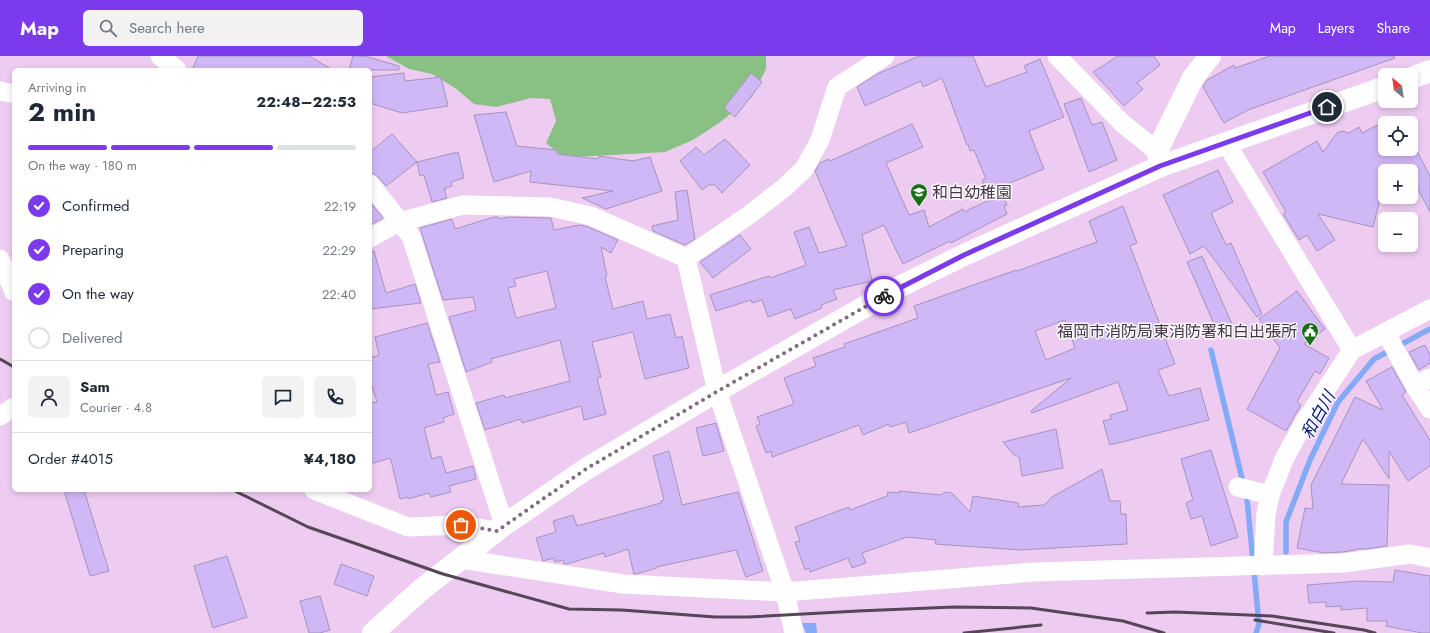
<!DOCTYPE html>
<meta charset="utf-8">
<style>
:root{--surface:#fff;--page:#f2f2f3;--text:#1f2937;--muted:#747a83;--line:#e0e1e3;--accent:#7c3aed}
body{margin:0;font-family:Jost,"Noto Sans JP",sans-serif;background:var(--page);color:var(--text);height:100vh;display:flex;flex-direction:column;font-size:15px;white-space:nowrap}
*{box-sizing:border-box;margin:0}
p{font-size:13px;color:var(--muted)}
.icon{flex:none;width:22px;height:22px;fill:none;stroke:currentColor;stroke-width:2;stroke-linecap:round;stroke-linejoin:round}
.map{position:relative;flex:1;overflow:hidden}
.panel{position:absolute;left:12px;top:12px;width:360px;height:424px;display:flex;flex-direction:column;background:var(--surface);border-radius:6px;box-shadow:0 2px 6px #0003}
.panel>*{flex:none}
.needle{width:26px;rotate:331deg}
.tools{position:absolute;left:1378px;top:12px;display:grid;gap:8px}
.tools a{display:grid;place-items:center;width:40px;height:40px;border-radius:6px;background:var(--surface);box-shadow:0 2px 6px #0003;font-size:20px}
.pin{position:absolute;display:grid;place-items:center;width:34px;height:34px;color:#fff;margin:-17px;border:2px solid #fff;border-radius:50%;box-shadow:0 1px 4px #0007}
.courier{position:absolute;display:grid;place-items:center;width:40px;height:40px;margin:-20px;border:3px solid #7c3aed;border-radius:50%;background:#fff;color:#222;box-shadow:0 1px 5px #0007}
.overview em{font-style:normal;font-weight:700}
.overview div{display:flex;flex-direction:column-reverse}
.overview{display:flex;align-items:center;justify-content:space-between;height:68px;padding:0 16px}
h1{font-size:26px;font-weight:700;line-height:30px}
.bar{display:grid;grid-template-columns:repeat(4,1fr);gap:6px 4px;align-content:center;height:48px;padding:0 16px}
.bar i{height:5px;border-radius:3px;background:var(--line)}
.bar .on{background:var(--accent)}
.bar p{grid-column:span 4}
.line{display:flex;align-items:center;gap:10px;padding:0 16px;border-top:1px solid var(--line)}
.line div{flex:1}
.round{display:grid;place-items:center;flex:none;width:42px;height:42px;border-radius:6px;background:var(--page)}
ol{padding:0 16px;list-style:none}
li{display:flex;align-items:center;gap:12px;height:44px}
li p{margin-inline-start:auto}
li .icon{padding:4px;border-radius:50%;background:var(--accent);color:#fff;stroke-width:4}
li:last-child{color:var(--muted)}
li i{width:22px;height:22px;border:2px solid var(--line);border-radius:50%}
header{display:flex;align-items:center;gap:24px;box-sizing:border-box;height:56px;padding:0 20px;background:var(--accent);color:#fff}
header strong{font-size:19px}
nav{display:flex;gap:22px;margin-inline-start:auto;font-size:14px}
.search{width:280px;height:36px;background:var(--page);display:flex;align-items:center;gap:10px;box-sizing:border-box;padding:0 14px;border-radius:6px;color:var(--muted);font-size:15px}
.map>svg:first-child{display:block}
</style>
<header>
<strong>Map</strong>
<div class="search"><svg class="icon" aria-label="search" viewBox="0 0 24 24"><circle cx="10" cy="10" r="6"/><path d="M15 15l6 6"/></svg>Search here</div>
<nav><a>Map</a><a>Layers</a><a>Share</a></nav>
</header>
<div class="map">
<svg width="1430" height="577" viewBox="0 0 1430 577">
<rect width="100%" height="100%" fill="#eeccf2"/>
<polygon fill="#89c185" points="386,0 766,0 766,13 752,41 719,67 693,84 665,96 594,100 563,101 546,87 556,65 550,43 531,42 496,51 474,48 455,32 432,18 409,13"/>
<polygon fill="#82aaf7" points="802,567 816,567 817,577 806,577"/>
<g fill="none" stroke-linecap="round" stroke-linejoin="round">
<g stroke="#82aaf7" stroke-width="5.5">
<polyline points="1211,294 1247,443 1259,568 1256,577"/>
<polyline points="1286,496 1286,466 1310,404 1338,346 1374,303 1430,273"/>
</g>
</g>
<g fill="#d0b7f6" stroke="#a494be" fill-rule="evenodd">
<polygon points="198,0 309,0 333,14 192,14"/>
<polygon points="353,0 365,0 399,10 399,14 349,14"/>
<polygon points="919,0 973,0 986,31 1027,16 1024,10 1040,3 1064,61 1029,75 1044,113 1000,131 1007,149 1004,150 1007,158 951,187 950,185 903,208 884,169 862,179 872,225 833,234 837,243 821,249 822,252 795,263 791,253 768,261 762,244 752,247 751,244 716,255 710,239 769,220 770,222 806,209 794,176 809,171 819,197 847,190 815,115 820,107 829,103 830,105 912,68 923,91 886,107 909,159 924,154 929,171 963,153 964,156 989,144 982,124 986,123 974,94 970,95 968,88 967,89 942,22 923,31 921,25 865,50 857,31 877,18"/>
<polygon points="1118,0 1154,0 1160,9 1137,27 1143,33 1124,50 1093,16"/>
<polygon points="1270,0 1394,0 1395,2 1248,54 1224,67 1203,31 1204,29 1207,24 1234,9 1235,12"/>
<polygon points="404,17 405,25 441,21 448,50 402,57 370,47 370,21"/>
<polygon points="751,17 762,26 735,61 724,52"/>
<polygon points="1081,42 1092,69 1102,66 1117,104 1089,116 1064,48"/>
<polygon points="506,56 517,90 557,94 557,98 598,103 599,100 633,105 650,101 662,135 606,153 582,142 613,135 530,126 531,115 494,126 474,59"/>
<polygon points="1393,61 1399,61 1402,67 1385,67 1385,93 1411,93 1411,84 1430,120 1430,156 1411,120 1411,115 1385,115 1385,123 1373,171 1318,158 1335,184 1317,195 1307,179 1299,184 1283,158 1286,156 1263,116 1317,85 1323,96 1337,77 1342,75 1349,77 1359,71 1362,77"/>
<polygon points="392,78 417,106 386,130 378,121 374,118 370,117 370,96"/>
<polygon points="725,83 750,109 722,137 714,128 712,130 710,128 702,134 680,105 696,91 704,99"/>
<polygon points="458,96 464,122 451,126 452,130 445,132 446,134 444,134 447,142 432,146 424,119 420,120 417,106"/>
<polygon points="1218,114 1233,146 1211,157 1226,189 1231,187 1262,258 1257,261 1204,190 1190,198 1163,139"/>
<polygon points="687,134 695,183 685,189 653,175 652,170 678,164 675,136"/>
<polygon points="370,146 383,162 370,169"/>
<path d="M1123 150 1137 187 1130 190 1175 308 1158 314 1169 340 1200 332 1209 364 1110 389 1103 365 1111 363 1110 359 1128 354 1118 326 1032 357 1031 355 1071 322 909 377 906 366 890 371 889 368 863 379 859 369 772 401 771 395 766 397 756 370 760 368 757 361 794 348 784 322 816 310 813 302 845 291 844 288 918 262 914 250 1016 214 1017 215 1097 186 1089 165ZM1065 264 1075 292 1046 304 1035 275Z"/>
<path d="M494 161H498L499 163 508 161 549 162H551L554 174 580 169 588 171 618 184 611 197 601 191 607 220 605 221 613 253 643 245 647 263 670 258 676 282 682 280 689 312 645 323 633 276 592 286 601 321 597 322 606 358 584 364 581 350 522 367 521 363 485 374 476 347 504 339 505 342 570 325 560 284 491 303 492 306 466 316 449 261 476 254 473 241 443 244 420 172 452 163 455 173ZM547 215 556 252 516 262 508 232 516 230 514 223Z"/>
<polygon points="740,179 751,193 713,222 700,206"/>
<polygon points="374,195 386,237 415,228 421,247 370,253 370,196"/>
<polygon points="1202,200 1232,268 1217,275 1187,206"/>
<polygon points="1297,235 1325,273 1304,288 1329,302 1320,318 1315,315 1297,346 1301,349 1286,375 1247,353 1280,292 1259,263"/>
<polygon points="427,267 440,306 428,308 436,339 448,336 454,358 443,362 444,366 424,372 432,403 441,400 446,417 473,410 476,423 449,430 451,436 431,441 429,437 408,443 408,441 400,443 391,404 390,402 370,408 370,347 377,346 370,324 370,302 379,299 375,281"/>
<polygon points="1425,289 1430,299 1430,307 1419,314 1409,296"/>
<polygon points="1392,311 1406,336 1402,339 1430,384 1430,410 1408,425 1389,395 1389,423 1363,383 1341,428 1389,429 1387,490 1366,493 1355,493 1356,494 1342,496 1324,497 1297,492 1305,452 1313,453 1311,429 1355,341 1383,354 1366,325"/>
<polygon points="716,367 724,395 703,400 696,372"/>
<polygon points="1056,373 1063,412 1022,420 1019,401 1013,398 1003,386"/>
<polygon points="1211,394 1238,481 1211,490 1202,460 1191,463 1186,447 1193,444 1181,403"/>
<polygon points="669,395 682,449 738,436 763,515 746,521 736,494 656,511 657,512 636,518 634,518 628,493 605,501 604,497 567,508 564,508 563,504 555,506 554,502 543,505 536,482 556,476 553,465 573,459 577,470 661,447 661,445 664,444 653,400"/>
<polygon points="1102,413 1110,445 1120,445 1121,458 1126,458 1127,488 1020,494 935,488 936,484 907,481 862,497 866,507 852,512 848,502 810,516 809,512 805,514 795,486 800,485 795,471 849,451 850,454 887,440 888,436 899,437 899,435 941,439 945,436 952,437 970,456 973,440 1019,447 1018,451 1044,449 1052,441"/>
<polygon points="64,434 84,434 109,515 90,520"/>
<polygon points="227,500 247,561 213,572 194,510"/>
<polygon points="341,508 374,520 367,540 334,528"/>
<polygon points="1395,514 1430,520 1430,577 1422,577 1386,570 1387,565 1367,565 1367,552 1341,554 1341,550 1326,551 1326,546 1309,547 1307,529 1358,525 1393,526"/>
<polygon points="320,540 330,574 320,577 309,577 300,545"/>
</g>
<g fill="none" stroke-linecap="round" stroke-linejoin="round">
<g stroke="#fff" stroke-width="19">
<polyline points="160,0 177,14"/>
<polyline points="1057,0 1122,67 1157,95"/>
<polyline points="0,35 14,38"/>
<polyline points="1226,87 1352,294"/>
<polyline points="370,128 411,180 504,469"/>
<polyline points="370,182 399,166 463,149 550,151 591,160 686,202"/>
<polyline points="686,202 717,335 785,536 794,577"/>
<polyline points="686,202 749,159 785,131 804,113 820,84 837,31 885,0"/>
<polyline points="0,203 14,236"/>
<polyline points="1386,277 1415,330 1430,353"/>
<polyline points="1415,330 1430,322"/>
<polyline points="0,360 14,351"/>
<polyline points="1238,431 1270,439"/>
<polyline points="314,434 408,471 461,469 497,475"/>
<polyline points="461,503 623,528 785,536 1035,516 1343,507 1410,498 1430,502"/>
<polyline points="1263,510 1266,458 1270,439 1285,401 1304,367 1352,294 1430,253"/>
</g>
<polyline stroke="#fff" stroke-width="22" points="1161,110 1157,95 1193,22 1210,0"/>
<g stroke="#fff" stroke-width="22">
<polyline points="1411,22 1430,15"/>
<polyline points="373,577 422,533 504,469 586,413 717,335 901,230 964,199 1161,110 1385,31"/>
</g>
<g stroke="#564658" stroke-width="3">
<polyline points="0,303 14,311"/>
<polyline points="233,434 308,471 443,518 569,553 622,554 715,561 748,561 858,555 954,551 1031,552 1123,565 1164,577"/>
<polyline points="1147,557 1175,556 1272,560 1364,574 1375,577"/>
<polyline points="1255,564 1334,577"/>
<polyline points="964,577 1041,569"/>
</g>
</g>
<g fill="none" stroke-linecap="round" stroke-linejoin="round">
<polyline stroke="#806b83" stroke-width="4" stroke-dasharray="0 7.2" points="461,469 497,475 586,413 718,335 884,240"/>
<polyline stroke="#7c3aed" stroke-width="5" points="884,240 964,199 1160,110 1327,51"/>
</g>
<defs>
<g id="school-pin" transform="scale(0.9)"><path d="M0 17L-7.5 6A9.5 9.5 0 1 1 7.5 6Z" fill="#176e17" stroke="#fcf9fd"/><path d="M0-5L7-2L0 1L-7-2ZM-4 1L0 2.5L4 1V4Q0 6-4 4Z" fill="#fff"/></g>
<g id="civic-pin" transform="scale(0.9)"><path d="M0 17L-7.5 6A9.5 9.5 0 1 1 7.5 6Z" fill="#176e17" stroke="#fcf9fd"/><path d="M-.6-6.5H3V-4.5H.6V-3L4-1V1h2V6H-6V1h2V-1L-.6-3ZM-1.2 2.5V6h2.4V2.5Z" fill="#fff"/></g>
</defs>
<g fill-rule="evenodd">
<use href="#school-pin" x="919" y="136"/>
<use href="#civic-pin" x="1310" y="275"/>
</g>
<g text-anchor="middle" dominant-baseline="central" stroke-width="3" stroke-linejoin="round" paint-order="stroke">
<g font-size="16" fill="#453747" stroke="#fcf9fd" text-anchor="start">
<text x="932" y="136">和白幼稚園</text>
<text x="1297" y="275" text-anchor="end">福岡市消防局東消防署和白出張所</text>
</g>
<g font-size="17" font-style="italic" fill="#001c6e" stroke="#fcf9fd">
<text transform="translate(1318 359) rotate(-61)">和白川</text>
</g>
</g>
</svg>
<div class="tools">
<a><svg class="needle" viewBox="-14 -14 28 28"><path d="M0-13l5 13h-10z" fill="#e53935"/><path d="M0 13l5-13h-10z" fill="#747a83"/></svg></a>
<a><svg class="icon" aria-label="locate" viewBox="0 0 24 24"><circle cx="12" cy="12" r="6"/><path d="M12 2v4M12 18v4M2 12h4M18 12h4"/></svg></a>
<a>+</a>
<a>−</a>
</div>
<div class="pin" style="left:461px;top:469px;background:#ea580c"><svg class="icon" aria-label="bag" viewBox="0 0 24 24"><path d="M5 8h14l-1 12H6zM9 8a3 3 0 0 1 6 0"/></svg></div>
<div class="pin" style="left:1327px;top:51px;background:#1f2937"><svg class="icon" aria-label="home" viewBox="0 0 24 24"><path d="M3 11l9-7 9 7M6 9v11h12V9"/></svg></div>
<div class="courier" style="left:884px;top:240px"><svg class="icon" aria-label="bike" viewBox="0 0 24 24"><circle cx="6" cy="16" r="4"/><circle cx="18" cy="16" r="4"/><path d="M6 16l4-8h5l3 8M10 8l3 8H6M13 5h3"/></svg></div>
<section class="panel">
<div class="overview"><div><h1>2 min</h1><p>Arriving in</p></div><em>22:48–22:53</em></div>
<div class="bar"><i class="on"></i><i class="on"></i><i class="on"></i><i></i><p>On the way · 180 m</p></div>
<ol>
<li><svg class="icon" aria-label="check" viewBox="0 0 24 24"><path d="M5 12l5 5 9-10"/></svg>Confirmed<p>22:19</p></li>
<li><svg class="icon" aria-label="check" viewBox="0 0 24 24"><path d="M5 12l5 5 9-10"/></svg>Preparing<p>22:29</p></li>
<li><svg class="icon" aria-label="check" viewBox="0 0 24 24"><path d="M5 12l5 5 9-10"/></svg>On the way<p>22:40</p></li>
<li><i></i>Delivered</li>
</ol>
<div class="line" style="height:72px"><a class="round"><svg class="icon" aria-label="person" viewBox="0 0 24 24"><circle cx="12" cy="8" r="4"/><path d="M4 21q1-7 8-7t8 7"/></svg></a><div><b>Sam</b><p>Courier · 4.8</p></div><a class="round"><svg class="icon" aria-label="chat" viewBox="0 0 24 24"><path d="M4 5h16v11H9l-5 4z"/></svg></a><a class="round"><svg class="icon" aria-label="phone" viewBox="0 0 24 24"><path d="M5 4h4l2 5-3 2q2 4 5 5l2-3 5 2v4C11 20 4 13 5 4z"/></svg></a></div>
<div class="line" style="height:52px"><div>Order #4015</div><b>¥4,180</b></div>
</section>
</div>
